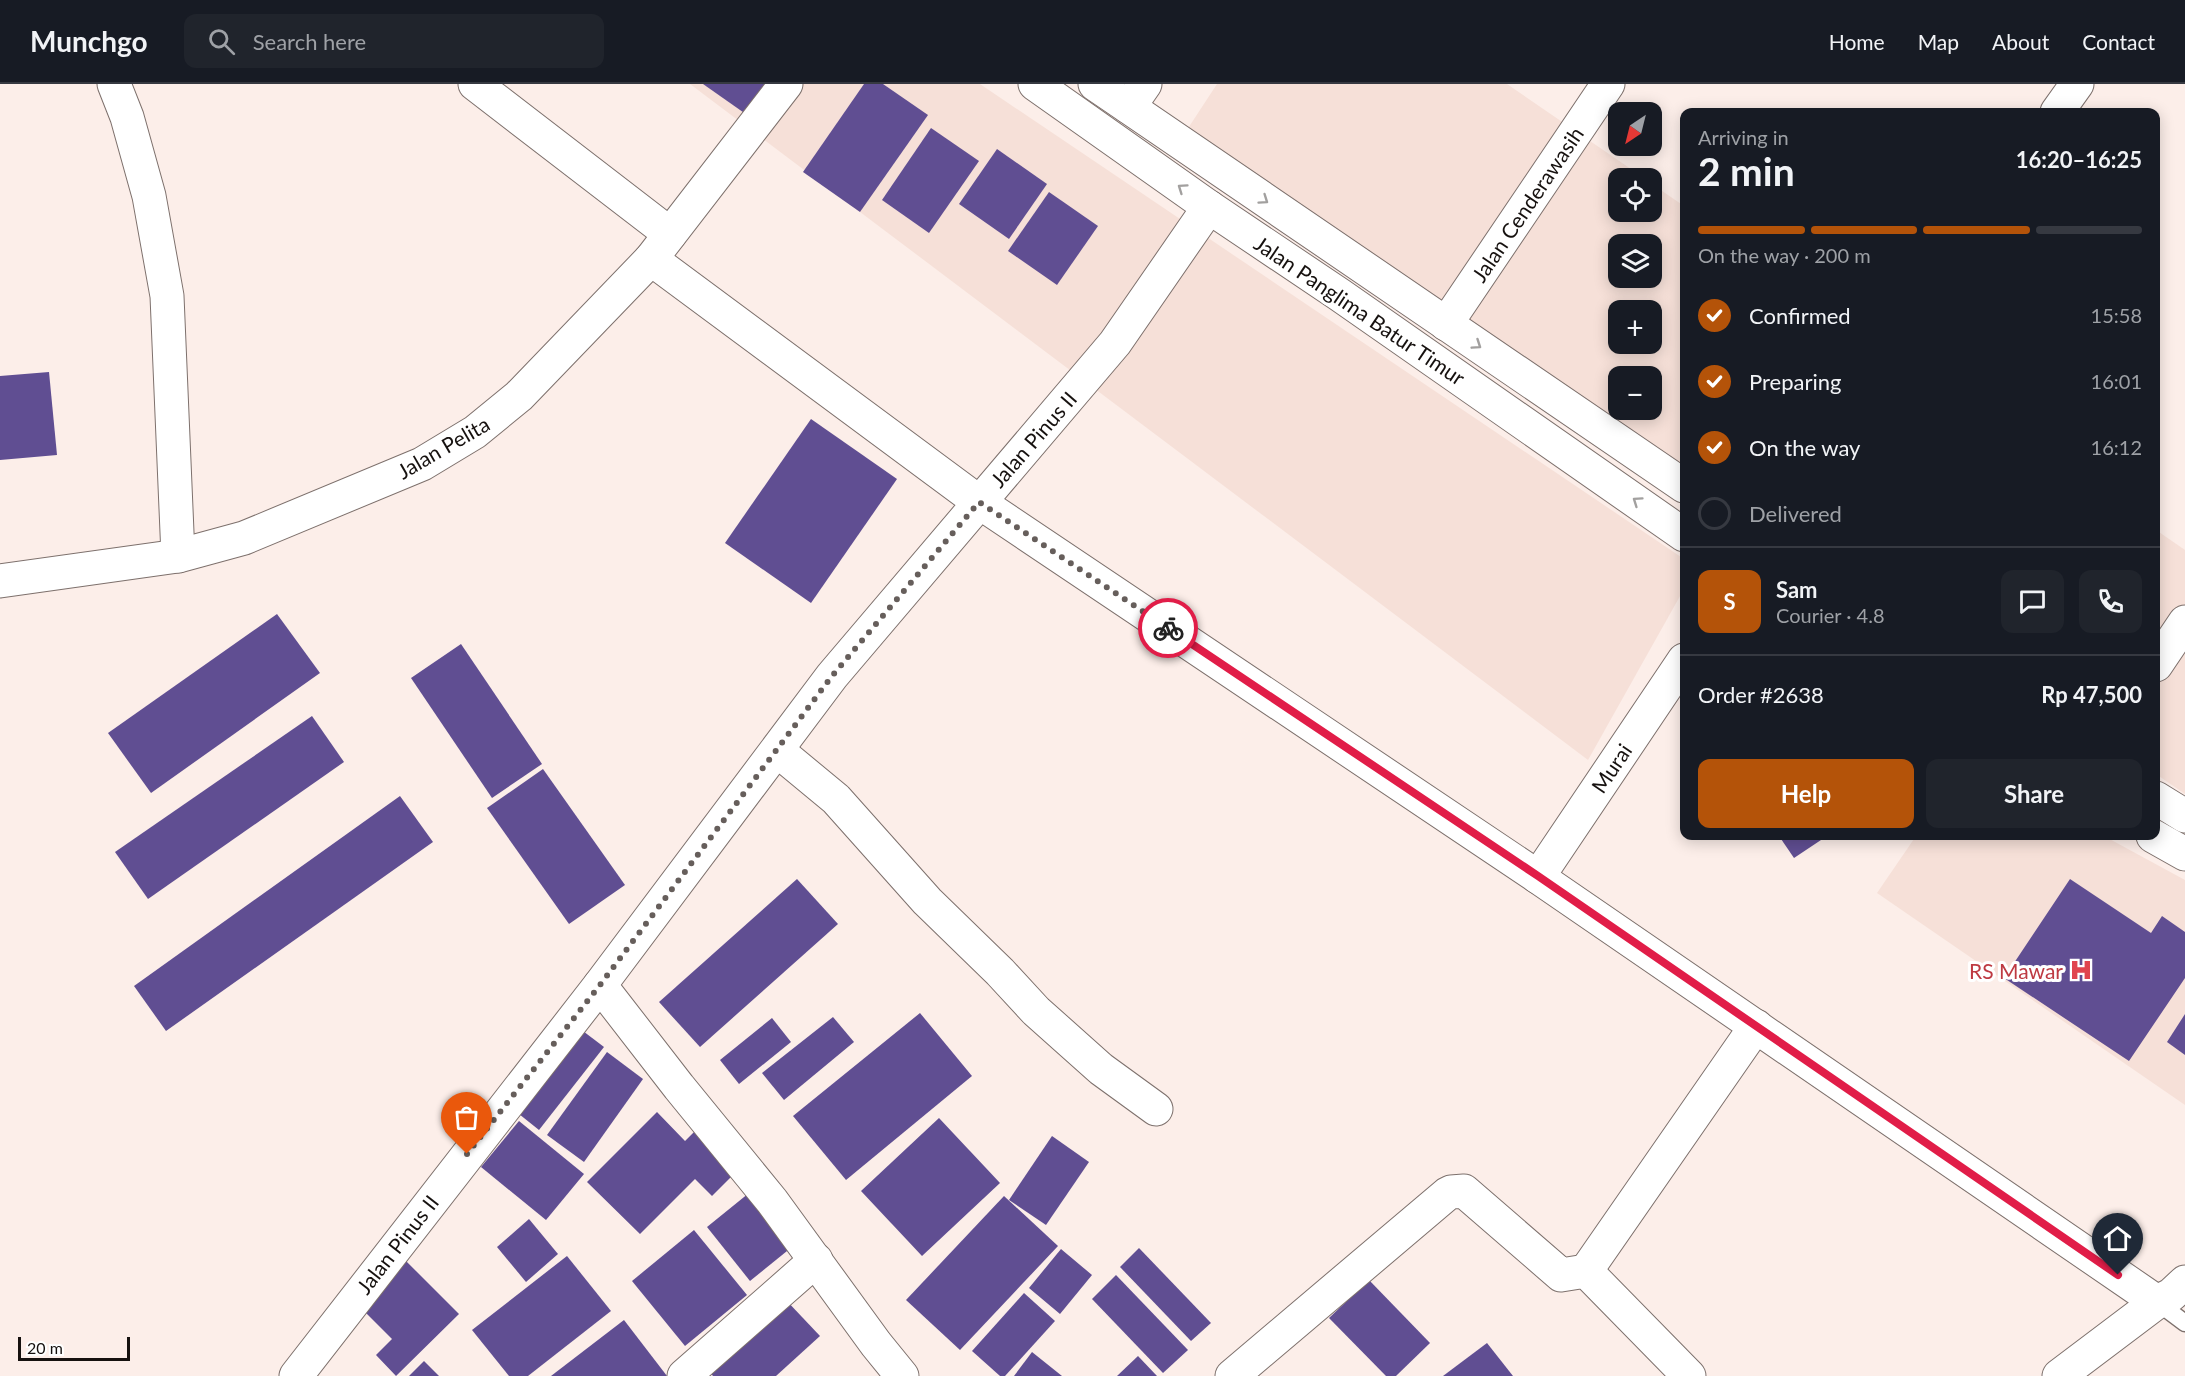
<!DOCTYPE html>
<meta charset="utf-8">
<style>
:root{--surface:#171b24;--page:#20242c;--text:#f1f3f6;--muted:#9ea1a6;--line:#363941;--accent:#b45309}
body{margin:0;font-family:Lato,sans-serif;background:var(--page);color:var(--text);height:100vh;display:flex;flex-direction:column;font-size:22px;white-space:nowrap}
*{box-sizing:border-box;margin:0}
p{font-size:20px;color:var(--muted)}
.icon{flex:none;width:33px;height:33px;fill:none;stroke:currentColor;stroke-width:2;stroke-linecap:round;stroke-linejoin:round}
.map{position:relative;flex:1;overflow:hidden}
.sheet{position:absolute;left:1680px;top:24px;width:480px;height:732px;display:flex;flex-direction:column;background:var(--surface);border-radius:12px;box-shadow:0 3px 15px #0003}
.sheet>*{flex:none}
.needle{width:39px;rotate:215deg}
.tools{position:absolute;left:1608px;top:18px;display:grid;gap:12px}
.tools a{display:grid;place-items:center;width:54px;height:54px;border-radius:12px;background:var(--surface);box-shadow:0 3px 15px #0003;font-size:30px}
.scale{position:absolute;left:18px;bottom:15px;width:112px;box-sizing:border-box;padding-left:6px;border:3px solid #16110f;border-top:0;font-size:16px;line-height:21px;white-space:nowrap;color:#16110f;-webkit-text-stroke:4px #fff;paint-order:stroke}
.pin{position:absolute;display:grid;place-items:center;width:51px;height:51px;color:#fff;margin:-62px -26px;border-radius:50% 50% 50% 0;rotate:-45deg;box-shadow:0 0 6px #0007}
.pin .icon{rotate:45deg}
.courier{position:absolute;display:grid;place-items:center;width:60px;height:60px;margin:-30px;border:4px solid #e11d48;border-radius:50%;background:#fff;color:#222;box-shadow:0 2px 8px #0007}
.head em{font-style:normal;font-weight:700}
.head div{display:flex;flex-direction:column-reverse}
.head{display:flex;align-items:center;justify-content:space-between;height:102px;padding:0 18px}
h1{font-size:39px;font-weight:700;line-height:45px}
.bar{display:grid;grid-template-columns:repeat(4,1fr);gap:9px 6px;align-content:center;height:72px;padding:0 18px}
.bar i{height:8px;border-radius:4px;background:var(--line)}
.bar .selected{background:var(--accent)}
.bar p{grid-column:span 4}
.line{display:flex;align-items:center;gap:15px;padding:0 18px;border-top:2px solid var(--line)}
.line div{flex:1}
.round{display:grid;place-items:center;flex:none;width:63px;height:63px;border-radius:12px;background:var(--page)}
ol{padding:0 18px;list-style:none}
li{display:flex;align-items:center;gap:18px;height:66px}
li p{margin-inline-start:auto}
li .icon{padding:6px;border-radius:50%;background:var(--accent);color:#fff;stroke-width:4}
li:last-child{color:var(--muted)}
li i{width:33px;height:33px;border:3px solid var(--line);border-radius:50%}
.cta{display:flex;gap:12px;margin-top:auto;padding:12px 18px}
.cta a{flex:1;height:69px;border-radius:12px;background:var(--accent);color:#fff;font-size:24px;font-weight:700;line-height:69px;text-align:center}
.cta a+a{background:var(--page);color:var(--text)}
header{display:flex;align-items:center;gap:36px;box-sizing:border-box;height:84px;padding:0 30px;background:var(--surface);border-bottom:2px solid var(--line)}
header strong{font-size:28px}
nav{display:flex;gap:33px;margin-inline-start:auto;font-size:21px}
.search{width:420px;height:54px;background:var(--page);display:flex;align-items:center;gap:15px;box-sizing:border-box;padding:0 21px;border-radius:12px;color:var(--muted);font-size:22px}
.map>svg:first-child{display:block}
</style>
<header>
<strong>Munchgo</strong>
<div class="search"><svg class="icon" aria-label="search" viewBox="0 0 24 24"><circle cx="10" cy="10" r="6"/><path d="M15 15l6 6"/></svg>Search here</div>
<nav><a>Home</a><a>Map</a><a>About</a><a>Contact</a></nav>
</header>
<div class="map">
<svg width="2185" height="1292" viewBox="0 0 2185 1292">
<rect width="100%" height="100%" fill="#fceee9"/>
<g fill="#f6e0d8" fill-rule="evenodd">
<polygon points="690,0 980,0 1684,475 1684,505 1588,676"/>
<path d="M1217 0H1507L1644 94H1618V128H1652V100L1684 122V385L1179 58ZM1618 160H1652V194H1618ZM1618 226H1652V260H1618ZM1618 292H1652V326H1618Z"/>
<polygon points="2156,446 2185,466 2185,710 2156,690"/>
<polygon points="1916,752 2104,752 2185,796 2185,1021 1877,809"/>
</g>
<g fill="#604e92">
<polygon points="703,0 773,0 750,33"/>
<polygon points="864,0 883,0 928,31 860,128 803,88"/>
<polygon points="931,44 979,77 929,149 882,116"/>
<polygon points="997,65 1047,100 1009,155 959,120"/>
<polygon points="1049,108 1098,142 1057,201 1008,167"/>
<polygon points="49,288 57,371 0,376 0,292"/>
<polygon points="811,335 897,395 811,519 725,459"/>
<polygon points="277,530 320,589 151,709 108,649"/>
<polygon points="461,560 542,680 492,714 411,594"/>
<polygon points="312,632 344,678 148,815 115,768"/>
<polygon points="543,685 625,801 569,840 487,724"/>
<polygon points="400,712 433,758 166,947 134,902"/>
<polygon points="1779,752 1827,752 1794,774"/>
<polygon points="797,795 838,840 700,963 659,918"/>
<polygon points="2070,795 2151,849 2162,832 2185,848 2185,894 2129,977 2004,894"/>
<polygon points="920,929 972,992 846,1096 793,1032"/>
<polygon points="2185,930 2185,971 2167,958"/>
<polygon points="833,933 854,958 784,1016 762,989"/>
<polygon points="772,934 791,958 739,1000 720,976"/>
<polygon points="579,944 604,963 539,1046 514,1026"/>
<polygon points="607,968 643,995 584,1078 547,1051"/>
<polygon points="657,1028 685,1057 699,1043 740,1084 712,1112 695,1095 640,1150 587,1098"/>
<polygon points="939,1034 1000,1099 922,1172 861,1107"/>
<polygon points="519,1037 584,1090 546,1136 481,1083"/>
<polygon points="1052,1052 1089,1078 1046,1141 1009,1116"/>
<polygon points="749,1109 792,1163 750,1197 707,1143"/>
<polygon points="1004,1112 1058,1162 960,1266 906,1216"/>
<polygon points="529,1135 558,1170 526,1198 497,1163"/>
<polygon points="694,1146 747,1211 685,1262 632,1197"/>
<polygon points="1139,1164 1211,1239 1191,1257 1120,1183"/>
<polygon points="1061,1165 1092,1191 1060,1230 1029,1204"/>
<polygon points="567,1172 611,1227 528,1292 509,1292 472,1246"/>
<polygon points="405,1176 459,1230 396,1292 376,1271 392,1255 359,1222"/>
<polygon points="1116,1191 1188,1266 1163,1289 1092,1215"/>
<polygon points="1369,1196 1430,1259 1396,1292 1386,1292 1329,1234"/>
<polygon points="1024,1209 1055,1237 1005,1292 1000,1292 972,1267"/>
<polygon points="785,1215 820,1252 776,1292 713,1292 707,1285"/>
<polygon points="624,1236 667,1292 551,1292"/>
<polygon points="1487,1259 1513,1292 1443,1292"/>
<polygon points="1032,1268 1062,1292 1014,1292"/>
<polygon points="1138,1272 1157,1292 1117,1292"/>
<polygon points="424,1277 439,1292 409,1292"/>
</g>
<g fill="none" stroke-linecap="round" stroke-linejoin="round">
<g stroke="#7d706c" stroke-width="19">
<polyline id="lane" points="2157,1218 2185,1239"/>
</g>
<g stroke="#7d706c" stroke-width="35">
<g id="street">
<polyline points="114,0 127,33 149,112 167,212 178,472"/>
<polyline points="475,0 670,150"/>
<polyline points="1129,23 1145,0"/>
<polyline points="2057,28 2077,0"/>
<polyline points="651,175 979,418 1538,793 2157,1218"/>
<polyline points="1446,240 1608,0"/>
<polyline points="0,497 178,472 244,454 422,380 475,348 519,312 651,175 786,0"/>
<polyline points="2156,581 2185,538"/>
<polyline points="778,667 836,715 927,817 1000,888 1036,927 1101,985 1156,1025"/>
<polyline points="1538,793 1684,576"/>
<polyline points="600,901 679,1003 772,1117 876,1260 902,1292"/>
<polyline points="1586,1187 1756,942"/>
<polyline points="296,1292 600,901 832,592 1115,259 1209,123"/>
<polyline points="684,1292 816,1176"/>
<polyline points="1232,1292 1447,1110 1451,1108 1464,1107 1561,1191 1586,1187 1689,1292"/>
<polyline points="2059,1292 2157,1218 2171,1211 2185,1198"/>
</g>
</g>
<g stroke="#7d706c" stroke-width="35">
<g id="secondary">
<polyline points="1035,0 1209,123 1340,211 1684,451"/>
<polyline points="1095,0 1684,402"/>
<polyline points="2156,714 2185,732"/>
<polyline points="2153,752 2185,770"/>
</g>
</g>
<use href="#lane" stroke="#fff" stroke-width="16"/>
<use href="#street" stroke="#fff" stroke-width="33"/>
<use href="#secondary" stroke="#fff" stroke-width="33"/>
</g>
<defs><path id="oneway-chevron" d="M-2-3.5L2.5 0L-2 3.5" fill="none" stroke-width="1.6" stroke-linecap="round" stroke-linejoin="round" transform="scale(1.5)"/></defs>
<g stroke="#a2a09f">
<use href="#oneway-chevron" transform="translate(1182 104) rotate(-145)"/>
<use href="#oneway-chevron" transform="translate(1264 116) rotate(35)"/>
<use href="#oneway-chevron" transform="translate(1477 261) rotate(34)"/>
<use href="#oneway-chevron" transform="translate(1637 417) rotate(-145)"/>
</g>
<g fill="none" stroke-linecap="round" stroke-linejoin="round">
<polyline stroke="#665e5b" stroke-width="6" stroke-dasharray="0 10.8" points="467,1070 600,901 832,592 979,418 1168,544"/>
<polyline stroke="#e11d48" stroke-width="8" points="1168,544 1538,792 2118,1191"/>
</g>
<defs>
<g id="hospital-bare" transform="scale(1.8)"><path d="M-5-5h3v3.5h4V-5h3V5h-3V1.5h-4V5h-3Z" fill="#e0444e" stroke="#fff" stroke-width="2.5" paint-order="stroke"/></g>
</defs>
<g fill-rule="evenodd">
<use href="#hospital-bare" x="2081" y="886"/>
</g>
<g text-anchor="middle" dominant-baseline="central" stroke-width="6" stroke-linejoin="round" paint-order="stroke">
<g font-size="21" fill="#16110f" stroke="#fff">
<text transform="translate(1527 120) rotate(-56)">Jalan Cenderawasih</text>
<text transform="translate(1360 226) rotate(34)">Jalan Panglima Batur Timur</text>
<text transform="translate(1033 355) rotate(-49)">Jalan Pinus II</text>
<text transform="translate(443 363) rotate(-30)">Jalan Pelita</text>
<text transform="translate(1611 684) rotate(-56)">Murai</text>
<text transform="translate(397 1160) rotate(-52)">Jalan Pinus II</text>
</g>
<g font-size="21" fill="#be3a42" stroke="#fff" text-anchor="end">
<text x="2063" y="886">RS Mawar</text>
</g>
</g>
</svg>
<div class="tools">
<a><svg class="needle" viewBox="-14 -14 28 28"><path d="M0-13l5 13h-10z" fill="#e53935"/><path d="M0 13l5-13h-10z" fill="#9ea1a6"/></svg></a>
<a><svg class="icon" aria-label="locate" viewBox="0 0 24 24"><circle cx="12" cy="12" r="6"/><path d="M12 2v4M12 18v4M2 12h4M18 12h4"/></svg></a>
<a><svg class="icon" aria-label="layers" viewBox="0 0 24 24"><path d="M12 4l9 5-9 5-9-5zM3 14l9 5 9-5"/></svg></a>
<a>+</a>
<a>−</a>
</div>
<div class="scale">20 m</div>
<div class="pin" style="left:467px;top:1070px;background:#ea580c"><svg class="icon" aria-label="bag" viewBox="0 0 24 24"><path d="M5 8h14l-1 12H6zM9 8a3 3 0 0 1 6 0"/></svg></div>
<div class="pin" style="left:2118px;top:1191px;background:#1f2937"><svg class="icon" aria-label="home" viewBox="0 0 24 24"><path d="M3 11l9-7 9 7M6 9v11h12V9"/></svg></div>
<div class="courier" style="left:1168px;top:544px"><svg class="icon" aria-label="bike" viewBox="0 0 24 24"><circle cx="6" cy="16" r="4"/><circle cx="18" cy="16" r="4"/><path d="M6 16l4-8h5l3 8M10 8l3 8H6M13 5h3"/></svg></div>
<section class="sheet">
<div class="head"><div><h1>2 min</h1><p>Arriving in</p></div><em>16:20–16:25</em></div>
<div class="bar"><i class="selected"></i><i class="selected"></i><i class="selected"></i><i></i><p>On the way · 200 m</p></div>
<ol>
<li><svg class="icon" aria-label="check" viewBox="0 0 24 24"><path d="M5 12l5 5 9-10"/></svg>Confirmed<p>15:58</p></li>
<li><svg class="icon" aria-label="check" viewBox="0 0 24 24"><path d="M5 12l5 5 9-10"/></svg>Preparing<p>16:01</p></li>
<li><svg class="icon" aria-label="check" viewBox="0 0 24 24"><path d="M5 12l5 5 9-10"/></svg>On the way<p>16:12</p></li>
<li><i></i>Delivered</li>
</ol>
<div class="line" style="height:108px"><b class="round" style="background:var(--accent);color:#fff">S</b><div><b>Sam</b><p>Courier · 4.8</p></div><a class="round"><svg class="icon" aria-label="chat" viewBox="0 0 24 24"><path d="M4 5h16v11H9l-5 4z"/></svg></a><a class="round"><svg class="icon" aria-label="phone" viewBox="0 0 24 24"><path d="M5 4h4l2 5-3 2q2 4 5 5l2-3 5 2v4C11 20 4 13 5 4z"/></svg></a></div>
<div class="line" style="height:78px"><div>Order #2638</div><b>Rp 47,500</b></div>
<div class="cta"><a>Help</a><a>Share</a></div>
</section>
</div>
